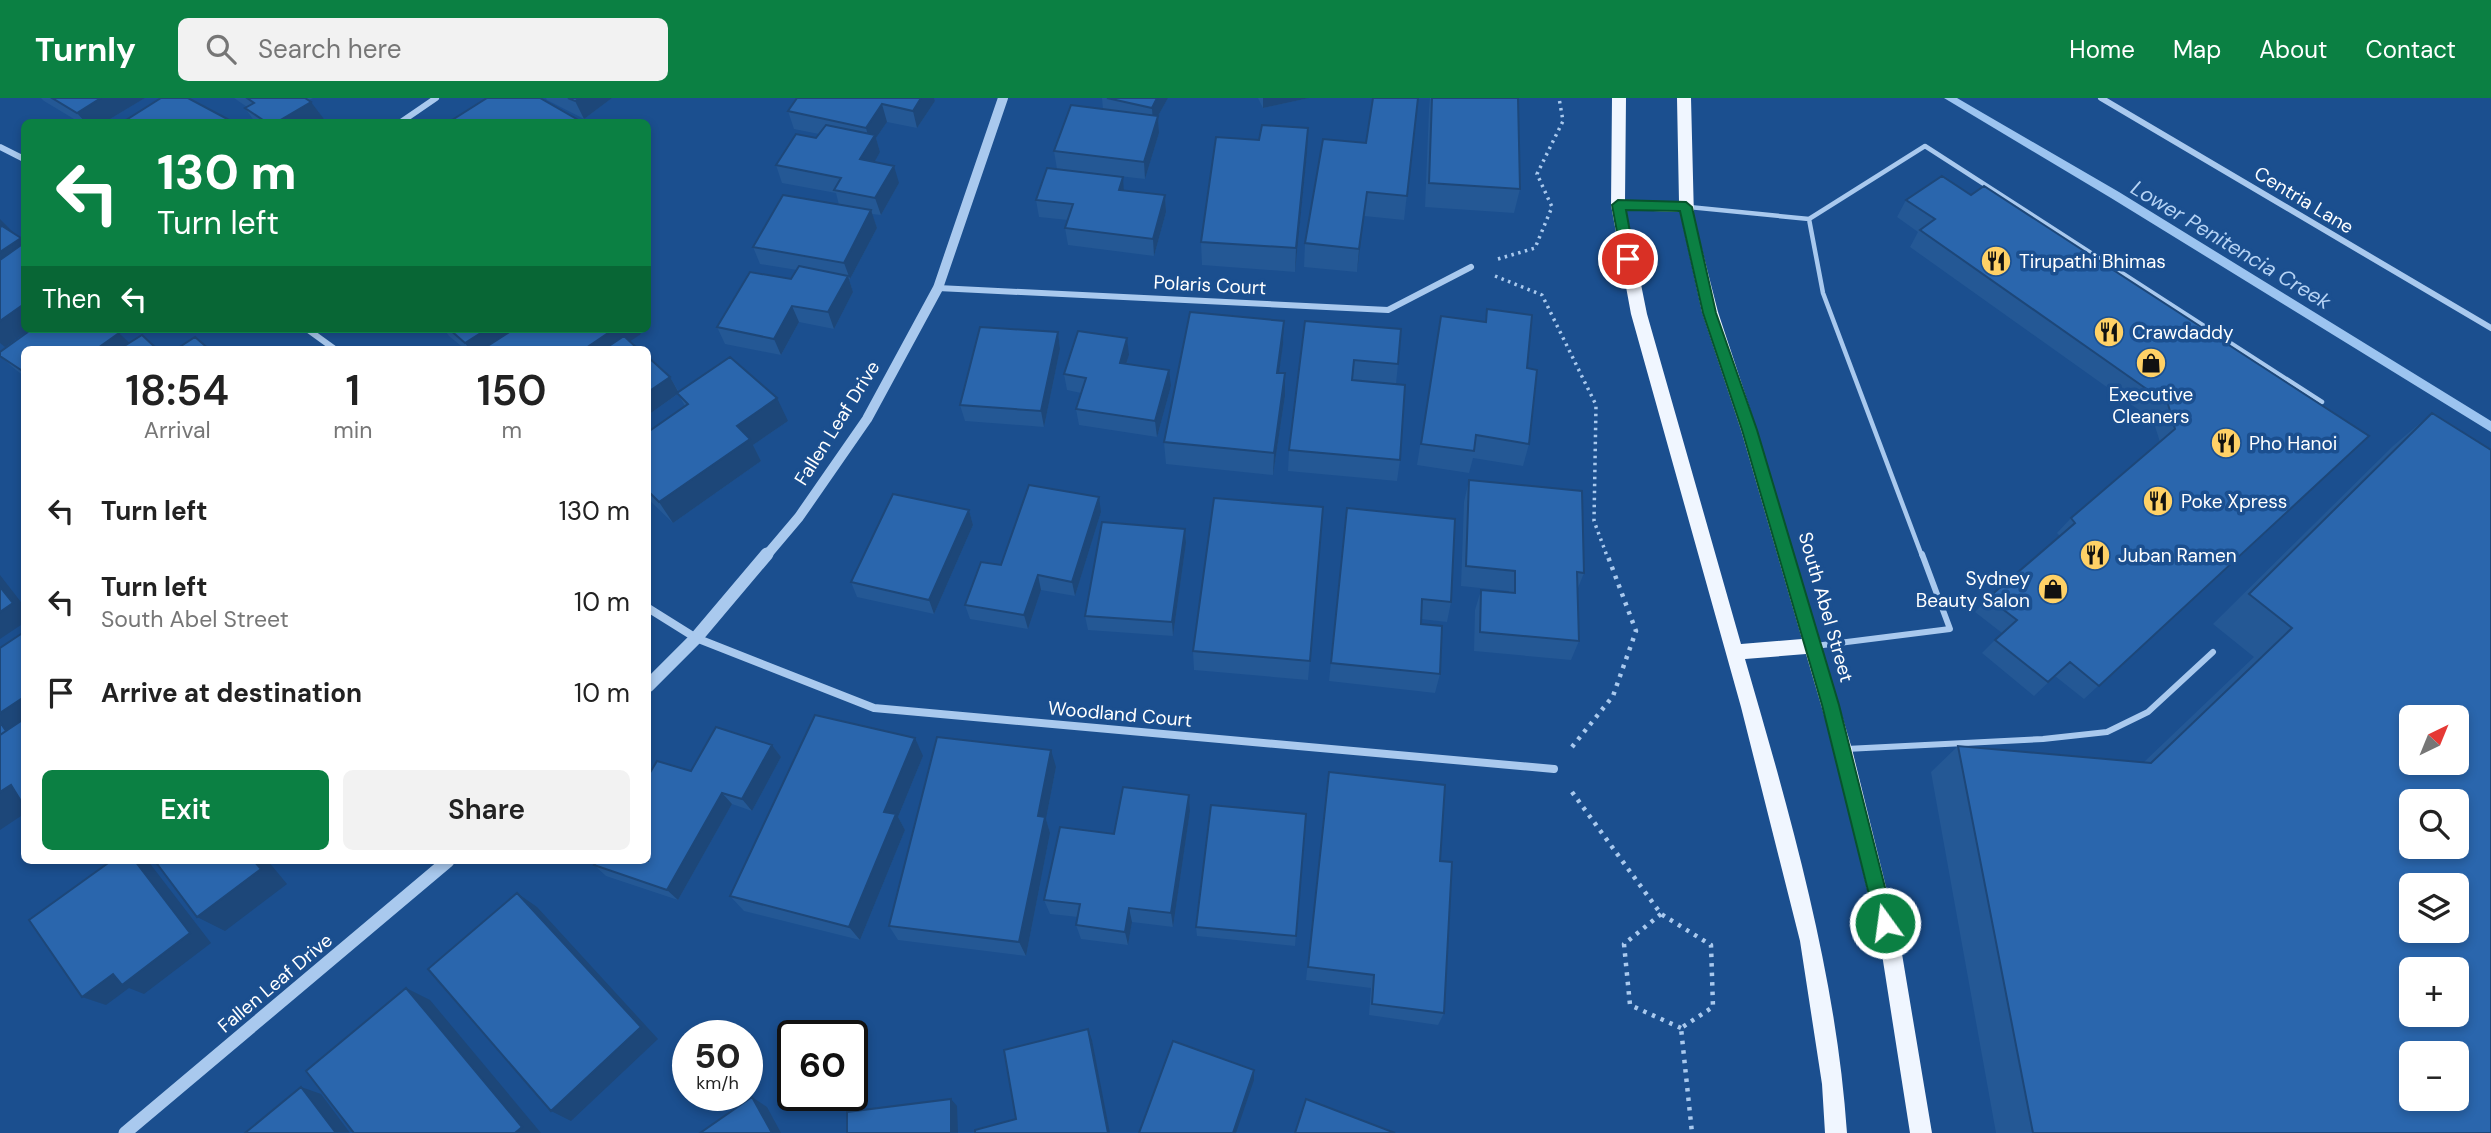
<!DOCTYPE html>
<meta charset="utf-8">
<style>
body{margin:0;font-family:"DM Sans",sans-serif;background:#f2f2f2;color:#222;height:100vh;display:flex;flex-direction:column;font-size:26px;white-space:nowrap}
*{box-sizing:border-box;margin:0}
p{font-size:23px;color:#767676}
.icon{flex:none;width:38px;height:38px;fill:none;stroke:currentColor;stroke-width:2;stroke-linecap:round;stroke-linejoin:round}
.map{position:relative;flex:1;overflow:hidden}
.drawer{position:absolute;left:21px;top:248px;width:630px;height:518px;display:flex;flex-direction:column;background:#fff;border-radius:10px;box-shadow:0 4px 10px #0003}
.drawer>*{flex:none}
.hud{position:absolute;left:21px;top:21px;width:630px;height:214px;border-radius:10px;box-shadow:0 4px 10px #0003;background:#0b8043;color:#fff;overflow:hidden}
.needle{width:46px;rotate:43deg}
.tools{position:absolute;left:2399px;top:607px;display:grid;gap:14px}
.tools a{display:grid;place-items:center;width:70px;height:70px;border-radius:10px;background:#fff;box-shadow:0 4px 10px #0003;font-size:35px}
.speed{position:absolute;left:672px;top:922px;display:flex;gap:14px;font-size:35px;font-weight:700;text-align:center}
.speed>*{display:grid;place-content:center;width:91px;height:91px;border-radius:50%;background:#fff;box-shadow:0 4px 10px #0003;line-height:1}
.speed small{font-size:18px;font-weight:400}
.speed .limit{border:4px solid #111;border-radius:10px;background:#fff;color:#111}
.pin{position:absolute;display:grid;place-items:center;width:60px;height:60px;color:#fff;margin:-30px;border:4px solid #fff;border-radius:50%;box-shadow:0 2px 7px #0007}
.me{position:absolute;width:77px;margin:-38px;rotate:346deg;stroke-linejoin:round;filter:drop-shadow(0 0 5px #0008)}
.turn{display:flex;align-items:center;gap:24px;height:147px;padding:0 21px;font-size:32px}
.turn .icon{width:91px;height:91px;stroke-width:2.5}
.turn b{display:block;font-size:49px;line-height:60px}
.then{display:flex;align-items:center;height:66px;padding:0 21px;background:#0003;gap:14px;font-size:26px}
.eta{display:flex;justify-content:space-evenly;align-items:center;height:119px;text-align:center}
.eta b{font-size:42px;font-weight:600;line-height:49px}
.action{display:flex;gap:14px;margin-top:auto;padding:14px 21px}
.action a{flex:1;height:80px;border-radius:10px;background:#0b8043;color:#fff;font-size:28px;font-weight:600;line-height:80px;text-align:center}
.action a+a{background:#f2f2f2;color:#222}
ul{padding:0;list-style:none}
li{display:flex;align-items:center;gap:21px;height:91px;padding:0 21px}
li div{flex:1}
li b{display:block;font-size:26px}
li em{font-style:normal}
header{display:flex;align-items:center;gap:42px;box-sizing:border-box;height:98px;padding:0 35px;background:#0b8043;color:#fff}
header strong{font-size:33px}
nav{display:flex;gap:38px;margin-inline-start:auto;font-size:24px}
.search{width:490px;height:63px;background:#f2f2f2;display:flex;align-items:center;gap:18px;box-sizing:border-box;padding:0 24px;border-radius:10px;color:#767676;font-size:26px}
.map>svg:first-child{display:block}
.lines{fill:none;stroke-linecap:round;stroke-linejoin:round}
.stream{fill:#9cc4f0;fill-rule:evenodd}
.path-far1{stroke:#a9c9ee;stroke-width:3.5;stroke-dasharray:2.5 4.5;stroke-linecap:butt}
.path{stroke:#a9c9ee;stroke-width:4.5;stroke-dasharray:3.5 6;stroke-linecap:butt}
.service-far1{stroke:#a9c9ee;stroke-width:4.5}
.service{stroke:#a9c9ee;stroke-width:6}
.minor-far1{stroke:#a9c9ee;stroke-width:6}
.minor{stroke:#a9c9ee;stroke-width:8}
.tertiary-far1{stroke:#a9c9ee;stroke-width:10}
.tertiary{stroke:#a9c9ee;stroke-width:13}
.primary{fill:#f0f6ff;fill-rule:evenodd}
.wall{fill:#245895}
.shaded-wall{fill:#1d4779}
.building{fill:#2a66ad;stroke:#1d4779;stroke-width:2;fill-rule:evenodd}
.route{fill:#0b8043;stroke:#07532c;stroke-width:2}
.labels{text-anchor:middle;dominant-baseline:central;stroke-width:7;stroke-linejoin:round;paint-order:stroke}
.street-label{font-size:19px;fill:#fff;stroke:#1b4f8f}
.poi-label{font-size:19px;fill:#fff;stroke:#1b4f8f;text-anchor:start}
.water-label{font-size:21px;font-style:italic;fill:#b5d3f5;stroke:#1b4f8f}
</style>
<header>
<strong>Turnly</strong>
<div class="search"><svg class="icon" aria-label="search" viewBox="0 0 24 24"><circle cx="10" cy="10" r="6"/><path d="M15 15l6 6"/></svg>Search here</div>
<nav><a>Home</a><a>Map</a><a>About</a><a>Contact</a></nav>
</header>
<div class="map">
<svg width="2491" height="1035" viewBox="0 0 2491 1035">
<rect width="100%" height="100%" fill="#1b4f8f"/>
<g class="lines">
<!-- stream -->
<path class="stream" d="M1944,0H1957L2119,94L2491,323V334L2111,100Z"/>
<!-- path-far1 -->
<path class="path-far1" d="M1498,161L1535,150L1552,109L1537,76L1563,23L1559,0
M1495,178L1542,197L1596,307L1594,423L1607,458"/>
<!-- path -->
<path class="path" d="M1572,649L1613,598L1636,533L1607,456
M1572,694L1661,816L1711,847L1713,909L1681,930L1692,1035
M1661,816L1624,846L1630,907L1681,930"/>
<!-- service-far1 -->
<path class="service-far1" d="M1689,109L1809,121L1925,48L2322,304
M1809,121L1823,195L1922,458"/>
<!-- service -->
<path class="service" d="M1815,548L1950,531L1922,456
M1846,651L2043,641L2107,634L2148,614L2213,554"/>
<!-- minor-far1 -->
<path class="minor-far1" d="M2101,0L2491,230
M401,24L436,0
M0,49L24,61
M938,190L1388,212L1471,169
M307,231L336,252"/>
<!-- minor -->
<path class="minor" d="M648,510L696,540L874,610L1554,671"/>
<!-- tertiary-far1 -->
<path class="tertiary-far1" d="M766,458L799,419L867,321L938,190L1003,0"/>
<!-- tertiary -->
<path class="tertiary" d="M648,588L696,540L767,456
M125,1035L448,763"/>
<!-- primary -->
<path class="primary" d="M1612,0H1626L1625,102L1679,104L1677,0H1691L1694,120L1718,214L1757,332L1852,651L1901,850L1932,1035H1910L1881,850L1834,651L1806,556L1745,561C1790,716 1836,874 1847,1035H1825L1822,986L1800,843L1741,609L1631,216L1611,107ZM1626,112L1680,114L1702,214L1741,332L1802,541L1741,546L1647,216Z"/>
</g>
<!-- wall -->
<path class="wall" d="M41,0H145L105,24H79L44,3Z
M234,0H313L309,2L324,21L319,24H255L245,10L247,9Z
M546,0H612L584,21L547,2Z
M797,0H934L935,3L917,30L887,24L876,40L880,54L874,64L899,85L881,117L872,116L877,130L850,181H849L853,194L834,231L799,224L781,257L725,246L717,229L791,181L797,172L760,166L753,149L839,107L836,95L782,85L776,67L816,40L819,36L794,31L788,13Z
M1102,0H1168L1158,18L1159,35L1145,81L1057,71L1054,53L1103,11Z
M1258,0H1309L1263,10Z
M1418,0L1404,122L1364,118L1357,174L1304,169L1305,145L1366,45Z
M1430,0H1518L1520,91L1514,115L1425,109L1429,11Z
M1307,55L1295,174L1202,167L1201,144Z
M1124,92L1165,97L1166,114L1154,158L1068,147L1065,130L1068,122L1039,119L1036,102Z
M1971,97L2369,338L2084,601L2055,578L2034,598L1982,555L2002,535L1975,514L1988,500L2060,438L2057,435L2071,420L2160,344L2153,322L1910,149L1918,134L1897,119L1906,102Z
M1487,211L1527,270L1529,346L1523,368L1473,360L1469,375L1417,367L1441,218L1485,224Z
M1284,223L1283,247L1279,275L1285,298L1273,377L1166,366L1164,344Z
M1305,223L1398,266L1396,286L1400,362L1397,383L1288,373L1289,352Z
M32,231H112L119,235L129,245L142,237L158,252H24V278L16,272L0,258V254Z
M444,231H639L641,236L629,243L640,252H466L449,238Z
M1058,234L1060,251L1044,329L965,323L960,307Z
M1129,257L1126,266L1171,288L1157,339L1079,327L1076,311L1081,295L1067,292L1064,276Z
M648,259L670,279L679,294L788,323L753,347L761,363L673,425L648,401V334L685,308L678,296L648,317Z
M2432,315L2491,1035H1996L1931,674L1958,648L2144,664L2254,559L2213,526L2393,348Z
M1469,382L1584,475L1578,490L1579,543L1571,562L1474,553L1475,512L1481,492L1509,495V493L1461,488L1464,404Z
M1323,409L1308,582L1194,572L1193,553Z
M1347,410L1451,504L1447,524L1421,521V526L1440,576L1435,595L1329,583Z
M969,412L973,427L934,516L857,499L851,484Z
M1101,414L1075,498L1041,492L1028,531L970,521L965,507L1001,467Z
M1185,431L1186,445L1173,538L1088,532L1085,518Z
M772,647L781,659L752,713L732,706L678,802L606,778L594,767L691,673Z
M923,658L898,719L905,732L860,842L744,813L730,798Z
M1056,669L1046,721L1050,735L1026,858L898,842L889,828Z
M1329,674L1440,763L1444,915L1438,927L1369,917L1371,890L1306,882Z
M1189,697L1190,713L1173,829L1132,824L1128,847L1081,841L1076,827L1078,819L1050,816L1044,802L1114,736Z
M1306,716L1295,848L1197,838L1196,829Z"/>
<!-- shaded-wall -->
<path class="shaded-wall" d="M101,0H145L105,24H85L77,15Z
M580,0H612L584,21L575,3Z
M921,0H934L935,3L917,30L913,13Z
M1157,0H1168L1158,18L1159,35L1145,81L1144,64L1153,27L1152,10Z
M1263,0H1309L1263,10Z
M311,4L324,21L319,24H277Z
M882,6L887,24L876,40L880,54L866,79L860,61L870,45L866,30Z
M1308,30L1307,55L1295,174L1296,150Z
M894,68L899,85L881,117L875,100Z
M1123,79L1124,96L1119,92Z
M1367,94L1357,174L1359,151Z
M1165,97L1166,114L1154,158L1153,141Z
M871,112L877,130L850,181L844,165Z
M0,121L15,136L0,146Z
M21,140L24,143V167L0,183V154Z
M848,178L853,194L834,231L828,214Z
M24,206V231H30L5,249L0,245V223Z
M792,208L799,224L781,257L774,241Z
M1284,223L1283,247L1276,297L1277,275Z
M487,231H524L484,252H470L465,245Z
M614,231H639L641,236L617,252H583Z
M1058,234L1060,251L1044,329L1041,313Z
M119,235L136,251L95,252Z
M1127,240L1129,257L1121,281L1120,265Z
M1169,272L1171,288L1157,339L1155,323Z
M1285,275V298L1273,377L1274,355Z
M670,279L679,295L648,317V294Z
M777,300L788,323L753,347L761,363L673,425L659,404L737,328Z
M1099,399L1101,414L1075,498L1072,484Z
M969,412L973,427L934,516L929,502Z
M1185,431L1186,445L1173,538L1172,524Z
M0,477L24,508V525L0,541Z
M1038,477L1041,492L1028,531L1024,517Z
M24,599V627L0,664V615Z
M915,640L923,658L898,719L905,732L860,842L849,829L884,714Z
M772,647L781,659L752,713L742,701Z
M1051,652L1056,669L1046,721L1050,735L1026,858L1019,844L1038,718Z
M11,687L24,694V716L0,732V694Z
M722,695L732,706L678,802L667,792Z
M1189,697L1190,713L1173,829L1171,815Z
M135,763H148L211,845L144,896L129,890L106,907L82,899Z
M254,763H268L287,786L225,833L197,819Z
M517,795L537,809L658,941L571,1023L551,1013Z
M1129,810L1132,824L1128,847L1125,834Z
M406,890L430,902L541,1035H515Z
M1088,931L1092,942L1110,1035H1108Z
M1254,972V982L1236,1035H1233Z
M301,989L321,996L350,1035H336Z
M752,999L767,1009L781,1035H772Z
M951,1001L957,1008L958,1035H951Z"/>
<!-- building -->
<path class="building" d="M52,0H101L77,15Z
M161,0H188L233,24H123Z
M247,0H305L311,4L277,24H266L245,10L254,5Z
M487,0H540L580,23L578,24H449Z
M568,0H580L575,3Z
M797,0H921L913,13L882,6L866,30L788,13Z
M1107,0H1157L1152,10Z
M1373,0H1418L1407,98L1367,94L1359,151L1305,145L1323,41L1366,45Z
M1432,0H1518L1520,91L1429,85Z
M1071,7L1158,18L1144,64L1054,53Z
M826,27L875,37L860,61L894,68L875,100L834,92L841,80L776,67L796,36L816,40Z
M1262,27L1308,30L1296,150L1201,144L1216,39L1259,42Z
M1047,70L1123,79L1119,92L1165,97L1153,141L1065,130L1073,106L1036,102Z
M1942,78L1971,97L1984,88L2369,338L2099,588L2070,564L2048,584L1995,542L2017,522L1988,500L2075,425L2071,420L2175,331L2168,306L1920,132L1935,121L1906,102Z
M783,97L871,112L844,165L753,149Z
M2,128L21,140L0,154V129Z
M24,145V206L0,223V162Z
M799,168L848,178L828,214L792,208L774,241L717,229L750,174L791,181Z
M1487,211L1532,217L1527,270L1537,272L1529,346L1476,337L1474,353L1421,346L1441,218L1486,224Z
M1190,214L1284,223L1277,275H1285L1274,355L1164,344Z
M1305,223L1401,231L1398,266L1354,262L1352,282L1405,287L1400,362L1289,352Z
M980,229L1058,234L1041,313L960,307Z
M32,231H112L119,235L95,252H24V274L0,258V254Z
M449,231H487L465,245Z
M514,231H614L583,252H485L483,251Z
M1078,233L1127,240L1120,265L1169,272L1155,323L1076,311L1086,280L1064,276Z
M142,237L158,252H118Z
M624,238L639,252H603Z
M195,239L210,252H175Z
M648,259L670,279L648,294Z
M730,259L777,300L737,328L750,341L659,404L648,393V334L688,306L677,295Z
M2432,315L2491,352V1035H2033L1958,648L2151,665L2292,530L2249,496ZM2412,620H2457V665H2412ZM2412,704H2457V749H2412ZM2412,788H2457V833H2412ZM2412,872H2457V917H2412ZM2412,956H2457V1001H2412Z
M1469,382L1582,393L1584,475L1577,474L1579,543L1480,534L1481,492L1515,495V473L1466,468Z
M1029,387L1099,399L1072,484L1038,477L1024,517L965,507L981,464L1001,467Z
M893,396L969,412L929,502L851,484Z
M1214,400L1323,409L1310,563L1193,553Z
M1347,410L1455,421L1451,504L1422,501L1421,526L1442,528L1440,576L1331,565Z
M1102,424L1185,431L1172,524L1085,518Z
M0,489L13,505L0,514Z
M24,534V599L0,615V550Z
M815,617L915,640L884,714L896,716L849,829L730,798Z
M24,621V708L11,687L0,694V637Z
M0,624L6,633L0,637Z
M716,629L772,647L742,701L722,695L667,792L594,767L597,763H648V678L657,663L691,673Z
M937,639L1051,652L1038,718L1045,719L1019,844L889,828Z
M1329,674L1445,687L1440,763L1452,764L1444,915L1372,906L1374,877L1308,869Z
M1123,689L1189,697L1171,815L1129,810L1125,834L1076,827L1080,806L1044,802L1060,729L1114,736Z
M1211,707L1306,716L1296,838L1196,829Z
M111,763H135L190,835L122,887L113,876L82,899L29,822Z
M155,763H254L261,771L197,819Z
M517,795L641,929L551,1013L428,871Z
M406,890L522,1029L515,1035H354L306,973Z
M1088,931L1108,1035H975V1032L1016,1021L1004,952Z
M1173,943L1254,972L1233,1035H1139Z
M301,989L336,1035H245Z
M752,999L772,1035H700Z
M951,1001V1035H847V1014Z
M1306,1001L1395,1035H1295Z"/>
<!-- route -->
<path class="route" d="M1618,102L1686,104L1692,109L1716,215L1757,332L1839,607L1894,825L1892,832L1885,834L1879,832L1876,825L1822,607L1742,332L1703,215L1680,113L1626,112L1635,161L1628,166L1622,161L1612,107Z"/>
<!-- icons -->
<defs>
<g id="restaurant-disc" transform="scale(1.575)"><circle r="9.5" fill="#ffd166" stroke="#1b4f8f"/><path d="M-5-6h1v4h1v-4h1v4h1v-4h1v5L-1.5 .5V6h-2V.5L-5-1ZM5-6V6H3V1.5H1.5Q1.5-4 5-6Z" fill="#111"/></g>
<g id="shop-disc" transform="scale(1.575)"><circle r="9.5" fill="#ffd166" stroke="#1b4f8f"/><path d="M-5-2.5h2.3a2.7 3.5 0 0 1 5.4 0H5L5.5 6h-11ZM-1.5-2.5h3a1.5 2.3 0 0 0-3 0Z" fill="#111"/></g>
</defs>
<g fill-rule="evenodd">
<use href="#restaurant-disc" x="1996" y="163"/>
<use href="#restaurant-disc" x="2109" y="234"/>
<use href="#shop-disc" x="2151" y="265"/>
<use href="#restaurant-disc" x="2226" y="345"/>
<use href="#restaurant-disc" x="2158" y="403"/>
<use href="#restaurant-disc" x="2095" y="457"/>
<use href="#shop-disc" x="2053" y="491"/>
</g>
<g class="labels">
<!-- street labels -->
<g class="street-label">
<text transform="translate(2304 102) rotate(31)">Centria Lane</text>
<text transform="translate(1210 187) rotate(3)">Polaris Court</text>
<text transform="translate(837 325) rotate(-58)">Fallen Leaf Drive</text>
<text transform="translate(1826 509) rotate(74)">South Abel Street</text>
<text transform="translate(1120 616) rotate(5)">Woodland Court</text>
<text transform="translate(275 885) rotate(-40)">Fallen Leaf Drive</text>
</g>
<!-- poi labels -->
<g class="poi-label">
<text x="2019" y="163">Tirupathi Bhimas</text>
<text x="2132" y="234">Crawdaddy</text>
<text x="2151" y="296" text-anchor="middle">Executive<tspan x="2151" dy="22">Cleaners</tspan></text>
<text x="2249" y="345">Pho Hanoi</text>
<text x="2181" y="403">Poke Xpress</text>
<text x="2118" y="457">Juban Ramen</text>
<text x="2030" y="480" text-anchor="end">Sydney<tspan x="2030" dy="22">Beauty Salon</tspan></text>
</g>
<!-- water labels -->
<g class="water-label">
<text transform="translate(2231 147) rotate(31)">Lower Penitencia Creek</text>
</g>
</g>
</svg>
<div class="tools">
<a><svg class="needle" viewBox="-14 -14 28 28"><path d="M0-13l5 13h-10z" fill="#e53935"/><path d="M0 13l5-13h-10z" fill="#767676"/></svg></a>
<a><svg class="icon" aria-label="search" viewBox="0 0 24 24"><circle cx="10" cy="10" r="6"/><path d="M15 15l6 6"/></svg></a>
<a><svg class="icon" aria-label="layers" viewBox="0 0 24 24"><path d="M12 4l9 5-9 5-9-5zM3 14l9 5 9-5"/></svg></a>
<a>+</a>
<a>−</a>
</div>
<div class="speed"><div>50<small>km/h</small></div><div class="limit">60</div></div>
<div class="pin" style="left:1628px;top:161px;background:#d93025"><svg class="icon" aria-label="arrive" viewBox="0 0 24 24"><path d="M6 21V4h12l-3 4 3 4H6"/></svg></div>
<svg class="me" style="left:1885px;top:825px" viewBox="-20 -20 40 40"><circle r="17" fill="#0b8043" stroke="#fff" stroke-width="3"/><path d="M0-11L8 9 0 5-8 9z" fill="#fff"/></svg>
<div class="hud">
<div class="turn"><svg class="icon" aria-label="left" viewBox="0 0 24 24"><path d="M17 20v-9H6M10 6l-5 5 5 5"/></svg><div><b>130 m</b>Turn left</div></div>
<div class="then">Then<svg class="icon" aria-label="left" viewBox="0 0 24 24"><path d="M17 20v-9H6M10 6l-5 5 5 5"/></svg></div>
</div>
<section class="drawer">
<div class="eta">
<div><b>18:54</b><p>Arrival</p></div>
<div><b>1</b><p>min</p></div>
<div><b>150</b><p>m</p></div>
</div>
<ul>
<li><svg class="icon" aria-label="left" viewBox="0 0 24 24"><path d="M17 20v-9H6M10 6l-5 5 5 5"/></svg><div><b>Turn left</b></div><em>130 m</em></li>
<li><svg class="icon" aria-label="left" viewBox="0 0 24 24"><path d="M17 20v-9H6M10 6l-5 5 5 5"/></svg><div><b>Turn left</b><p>South Abel Street</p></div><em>10 m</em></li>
<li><svg class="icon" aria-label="arrive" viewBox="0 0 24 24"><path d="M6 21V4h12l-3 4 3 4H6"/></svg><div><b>Arrive at destination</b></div><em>10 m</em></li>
</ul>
<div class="action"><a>Exit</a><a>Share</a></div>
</section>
</div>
